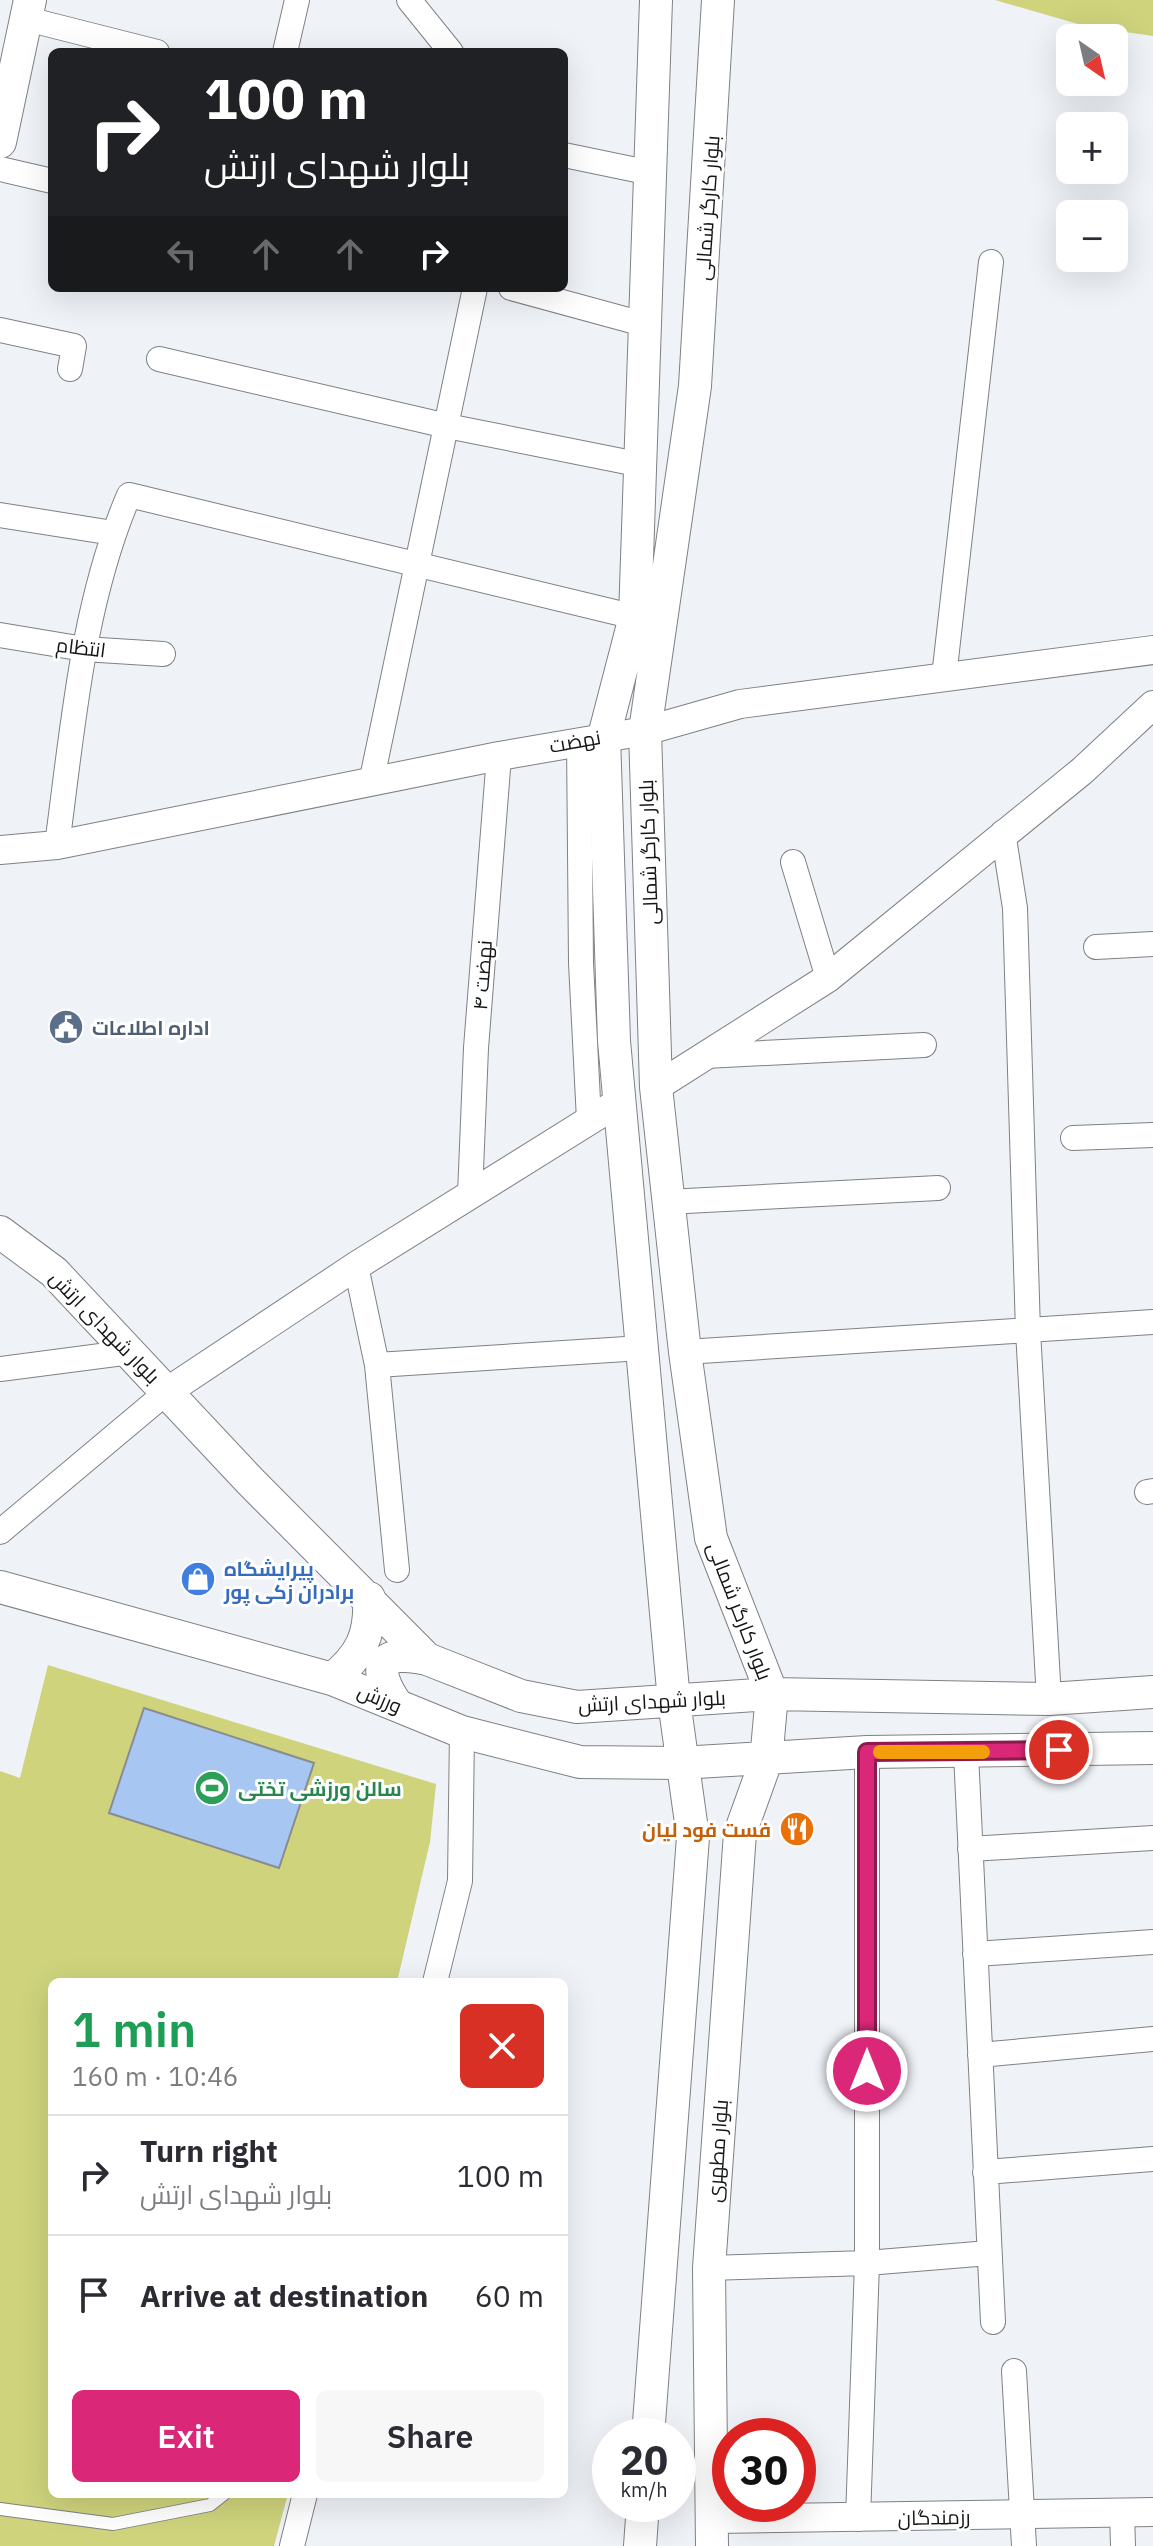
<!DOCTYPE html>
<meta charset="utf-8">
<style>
body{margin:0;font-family:"IBM Plex Sans",Cairo,sans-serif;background:#f7f7f7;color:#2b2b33;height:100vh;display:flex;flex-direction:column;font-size:30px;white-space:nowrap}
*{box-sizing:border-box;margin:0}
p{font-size:26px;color:#7c7c81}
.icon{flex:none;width:44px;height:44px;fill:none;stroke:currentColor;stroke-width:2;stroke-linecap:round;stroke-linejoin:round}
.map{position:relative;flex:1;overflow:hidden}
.side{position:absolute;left:48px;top:1978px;width:520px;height:520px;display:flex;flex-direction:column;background:#fff;border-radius:12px;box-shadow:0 8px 32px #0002}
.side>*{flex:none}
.guide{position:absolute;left:48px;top:48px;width:520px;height:244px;border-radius:12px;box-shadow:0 8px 32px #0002;background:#202124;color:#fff;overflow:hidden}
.needle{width:52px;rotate:146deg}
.tools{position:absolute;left:1056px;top:24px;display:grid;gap:16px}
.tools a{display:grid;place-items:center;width:72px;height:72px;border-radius:12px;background:#fff;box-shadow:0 8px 32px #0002;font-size:40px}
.speed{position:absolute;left:592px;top:2418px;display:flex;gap:16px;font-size:40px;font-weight:700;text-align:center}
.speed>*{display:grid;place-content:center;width:104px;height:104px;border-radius:50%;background:#fff;box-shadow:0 8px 32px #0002;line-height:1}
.speed small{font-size:20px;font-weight:400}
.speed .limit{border:12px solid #d22;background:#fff;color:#111}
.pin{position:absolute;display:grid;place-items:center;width:68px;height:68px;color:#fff;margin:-34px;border:4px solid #fff;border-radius:50%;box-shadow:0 2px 8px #0007}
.me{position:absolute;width:88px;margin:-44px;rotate:0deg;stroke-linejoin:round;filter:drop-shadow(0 0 6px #0008)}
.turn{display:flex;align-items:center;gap:28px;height:168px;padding:0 24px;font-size:36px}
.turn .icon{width:104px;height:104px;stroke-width:2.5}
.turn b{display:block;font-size:56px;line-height:68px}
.lanes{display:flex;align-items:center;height:76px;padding:0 24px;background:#0003;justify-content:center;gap:40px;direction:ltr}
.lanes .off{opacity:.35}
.round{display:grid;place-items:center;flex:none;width:84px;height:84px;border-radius:12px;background:#f7f7f7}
.summary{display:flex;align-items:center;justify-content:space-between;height:136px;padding:0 24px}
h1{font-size:48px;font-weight:600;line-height:60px;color:#1e9e55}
.action{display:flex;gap:16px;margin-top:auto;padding:16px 24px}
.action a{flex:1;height:92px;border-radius:12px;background:#db2777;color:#fff;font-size:32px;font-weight:600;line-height:92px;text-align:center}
.action a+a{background:#f7f7f7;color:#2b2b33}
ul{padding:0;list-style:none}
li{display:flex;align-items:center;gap:24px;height:120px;padding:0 24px;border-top:2px solid #e1e1e2}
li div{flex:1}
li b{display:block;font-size:30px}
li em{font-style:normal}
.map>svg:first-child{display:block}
.green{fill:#ced37c}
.building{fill:#a7c6f1;stroke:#898c90;stroke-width:2}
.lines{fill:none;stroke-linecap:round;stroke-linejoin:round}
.service-casing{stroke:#7e8185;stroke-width:14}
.minor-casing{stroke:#7e8185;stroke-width:26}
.tertiary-casing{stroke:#7e8185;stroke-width:30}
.secondary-casing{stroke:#7e8185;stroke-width:34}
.service{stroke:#fff;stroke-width:12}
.minor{stroke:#fff;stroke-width:24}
.tertiary{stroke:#fff;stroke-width:28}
.secondary{stroke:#fff;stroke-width:32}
.route-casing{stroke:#8e194d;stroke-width:20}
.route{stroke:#db2777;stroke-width:14}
.slow{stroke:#f59e0b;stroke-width:14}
.labels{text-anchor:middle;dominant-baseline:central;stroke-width:6;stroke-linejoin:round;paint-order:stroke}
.street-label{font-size:20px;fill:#141516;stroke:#fff}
.service-label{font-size:20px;font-weight:bold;fill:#4e5e75;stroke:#fff;text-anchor:start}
.shop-label{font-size:20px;font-weight:bold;fill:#366cbe;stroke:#fff;text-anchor:start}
.leisure-label{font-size:20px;font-weight:bold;fill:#27864d;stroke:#fff;text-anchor:start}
.food-label{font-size:20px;font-weight:bold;fill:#c56008;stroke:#fff;text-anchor:end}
</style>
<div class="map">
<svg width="1153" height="2546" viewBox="0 0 1153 2546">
<rect width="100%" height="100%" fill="#eff2f7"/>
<!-- green -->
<path class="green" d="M995,0H1153V36L1085,26Z
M48,1665L436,1784L430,1842L397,1982H52V2494H288L274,2546H0V1771L20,1778Z"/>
<!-- building -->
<path class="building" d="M144,1708L314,1763L279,1868L109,1813Z"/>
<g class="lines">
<!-- service casing -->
<g class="service-casing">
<path id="service" d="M0,2509L113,2524L210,2505L224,2494"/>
</g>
<!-- minor casing -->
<g class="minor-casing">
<path id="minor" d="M409,0L451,52
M23,18L157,52
M285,52L297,0
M564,155L651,173
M0,169L52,181
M511,288L643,324
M0,330L74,346L70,369
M159,359L447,426L642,465
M0,515L113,533
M0,635L84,649L163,654
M944,677L991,262
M579,741L581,963L589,1120
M371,783L475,288
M1003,832L1015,908L1028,1331L1049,1699
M57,845C73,727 82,605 129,495L635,617
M793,862L828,978
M1096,947L1153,944
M705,1056L924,1045
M1073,1138L1153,1135
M470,1195L476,1048L499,756
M667,1202L938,1188
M356,1266L377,1365L397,1570
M685,1352L1153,1322
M377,1365L642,1348
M0,1369L131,1352
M1147,1492L1153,1491
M0,1532L168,1391
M966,1753L993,2322
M970,1849L1153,1838
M975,1954L1153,1942
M435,1982L460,1881L462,1732
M980,2055L1153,2039
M985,2172L1153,2159
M709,2268L867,2263L989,2253
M1014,2371L1024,2546
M1122,2512L1123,2546
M858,2519L867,2263V1752
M292,2546L305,2494"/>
</g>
<!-- tertiary casing -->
<g class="tertiary-casing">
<path id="tertiary" d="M0,850L57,845L499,756L645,731L740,704L1153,650
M656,1087L828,978L1082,771L1153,705
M168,1391L356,1266L619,1102
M714,2519L1153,2512"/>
</g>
<!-- secondary casing -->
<g class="secondary-casing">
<path id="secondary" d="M0,142L30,0
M0,1232L54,1272L250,1481L427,1659L521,1696L577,1707L772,1694L1049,1699L1153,1692
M0,1587L332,1679L462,1732L580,1762L680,1763L867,1752L1153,1748
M332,1679C361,1656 371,1635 369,1598
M397,1705C370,1667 380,1648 427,1659
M648,2436L693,1837L674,1701L614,1041L604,736L635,617L656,0
M640,2546L643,2504
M712,2546L709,2268L740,1833L766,1761L772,1694L711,1538L685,1352L656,1087L645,731L695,386L718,0"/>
</g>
<!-- service -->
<use href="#service" class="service"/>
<!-- minor -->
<use href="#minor" class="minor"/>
<!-- tertiary -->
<use href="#tertiary" class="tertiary"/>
<!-- secondary -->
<use href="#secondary" class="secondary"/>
</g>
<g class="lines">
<!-- route casing -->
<g class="route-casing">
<path id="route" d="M867,2071V1752L1059,1750"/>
</g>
<!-- route -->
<use href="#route" class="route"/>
<!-- slow -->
<path class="slow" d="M880,1752H983"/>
</g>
<!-- icons -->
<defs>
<g id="civic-disc" transform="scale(1.8)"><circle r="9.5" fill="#5c6f8a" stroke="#fff"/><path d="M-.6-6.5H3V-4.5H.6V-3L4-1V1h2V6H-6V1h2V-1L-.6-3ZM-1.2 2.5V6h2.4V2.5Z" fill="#fff"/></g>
<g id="shop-disc" transform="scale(1.8)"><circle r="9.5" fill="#3f7fe0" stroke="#fff"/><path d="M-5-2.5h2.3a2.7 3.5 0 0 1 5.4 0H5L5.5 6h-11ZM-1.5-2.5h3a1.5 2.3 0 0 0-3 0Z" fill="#fff"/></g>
<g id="stadium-disc" transform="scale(1.8)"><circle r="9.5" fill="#2e9e5b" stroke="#fff"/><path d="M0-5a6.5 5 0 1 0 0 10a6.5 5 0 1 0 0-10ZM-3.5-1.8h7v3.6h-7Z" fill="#fff"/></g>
<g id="restaurant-disc" transform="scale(1.8)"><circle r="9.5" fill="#e8710a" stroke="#fff"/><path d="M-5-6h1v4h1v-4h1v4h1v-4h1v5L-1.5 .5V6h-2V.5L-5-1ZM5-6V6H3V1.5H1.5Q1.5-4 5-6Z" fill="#fff"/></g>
</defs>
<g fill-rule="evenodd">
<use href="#civic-disc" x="66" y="1027"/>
<use href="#shop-disc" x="198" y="1579"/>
<use href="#stadium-disc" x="212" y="1788"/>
<use href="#restaurant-disc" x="797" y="1829"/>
</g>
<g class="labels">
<!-- street labels -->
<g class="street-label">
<text transform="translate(707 208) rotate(-86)">بلوار کارگر شمالی</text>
<text transform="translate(81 647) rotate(7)">انتظام</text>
<text transform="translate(575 741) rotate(-10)">نهضت</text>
<text transform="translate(648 852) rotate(-92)">بلوار کارگر شمالی</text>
<text transform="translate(482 975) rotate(-86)">نهضت ۴</text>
<text transform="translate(105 1327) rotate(46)">بلوار شهدای ارتش</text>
<text transform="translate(740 1611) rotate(69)">بلوار کارگر شمالی</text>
<text transform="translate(380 1698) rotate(23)">ورزش</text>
<text transform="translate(652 1701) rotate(-3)">بلوار شهدای ارتش</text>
<text transform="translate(717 2151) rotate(-86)">بلوار مطهری</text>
<text transform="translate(934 2517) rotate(-1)">رزمندگان</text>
</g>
<!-- service labels -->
<g class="service-label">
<text x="92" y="1027">اداره اطلاعات</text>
</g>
<!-- shop labels -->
<g class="shop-label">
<text x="224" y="1568">پیرایشگاه<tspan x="224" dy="23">برادران زکی پور</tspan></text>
</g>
<!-- leisure labels -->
<g class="leisure-label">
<text x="238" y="1788">سالن ورزشی تختی</text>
</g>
<!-- food labels -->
<g class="food-label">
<text x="771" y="1829">فست فود لیان</text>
</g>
</g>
</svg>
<div class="tools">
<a><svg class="needle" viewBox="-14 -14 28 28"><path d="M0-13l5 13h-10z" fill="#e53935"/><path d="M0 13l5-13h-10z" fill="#7c7c81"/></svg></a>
<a>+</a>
<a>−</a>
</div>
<div class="speed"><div>20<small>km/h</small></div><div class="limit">30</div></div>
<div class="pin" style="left:1059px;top:1750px;background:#d93025"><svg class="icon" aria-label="arrive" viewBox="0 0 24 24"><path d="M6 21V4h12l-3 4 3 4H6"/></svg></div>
<svg class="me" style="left:867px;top:2071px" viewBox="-20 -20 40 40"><circle r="17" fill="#db2777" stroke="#fff" stroke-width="3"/><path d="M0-11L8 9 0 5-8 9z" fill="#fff"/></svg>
<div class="guide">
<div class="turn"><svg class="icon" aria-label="right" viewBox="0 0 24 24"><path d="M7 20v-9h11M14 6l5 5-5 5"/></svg><div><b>100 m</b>بلوار شهدای ارتش</div></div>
<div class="lanes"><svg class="icon off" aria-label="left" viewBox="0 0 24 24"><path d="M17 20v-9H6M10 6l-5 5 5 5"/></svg><svg class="icon off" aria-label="ahead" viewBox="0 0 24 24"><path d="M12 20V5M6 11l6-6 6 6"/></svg><svg class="icon off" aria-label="ahead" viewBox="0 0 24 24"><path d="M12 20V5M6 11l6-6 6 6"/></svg><svg class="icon" aria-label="right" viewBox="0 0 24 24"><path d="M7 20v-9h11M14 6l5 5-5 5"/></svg></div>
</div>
<section class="side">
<div class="summary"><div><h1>1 min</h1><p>160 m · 10:46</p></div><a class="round" style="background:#d93025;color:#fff"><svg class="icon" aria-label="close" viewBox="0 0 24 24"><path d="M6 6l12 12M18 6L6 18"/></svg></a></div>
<ul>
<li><svg class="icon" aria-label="right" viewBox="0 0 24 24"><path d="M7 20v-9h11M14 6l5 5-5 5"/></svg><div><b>Turn right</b><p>بلوار شهدای ارتش</p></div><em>100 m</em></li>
<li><svg class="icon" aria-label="arrive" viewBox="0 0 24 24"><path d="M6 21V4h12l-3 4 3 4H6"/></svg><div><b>Arrive at destination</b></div><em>60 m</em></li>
</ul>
<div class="action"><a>Exit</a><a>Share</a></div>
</section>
</div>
